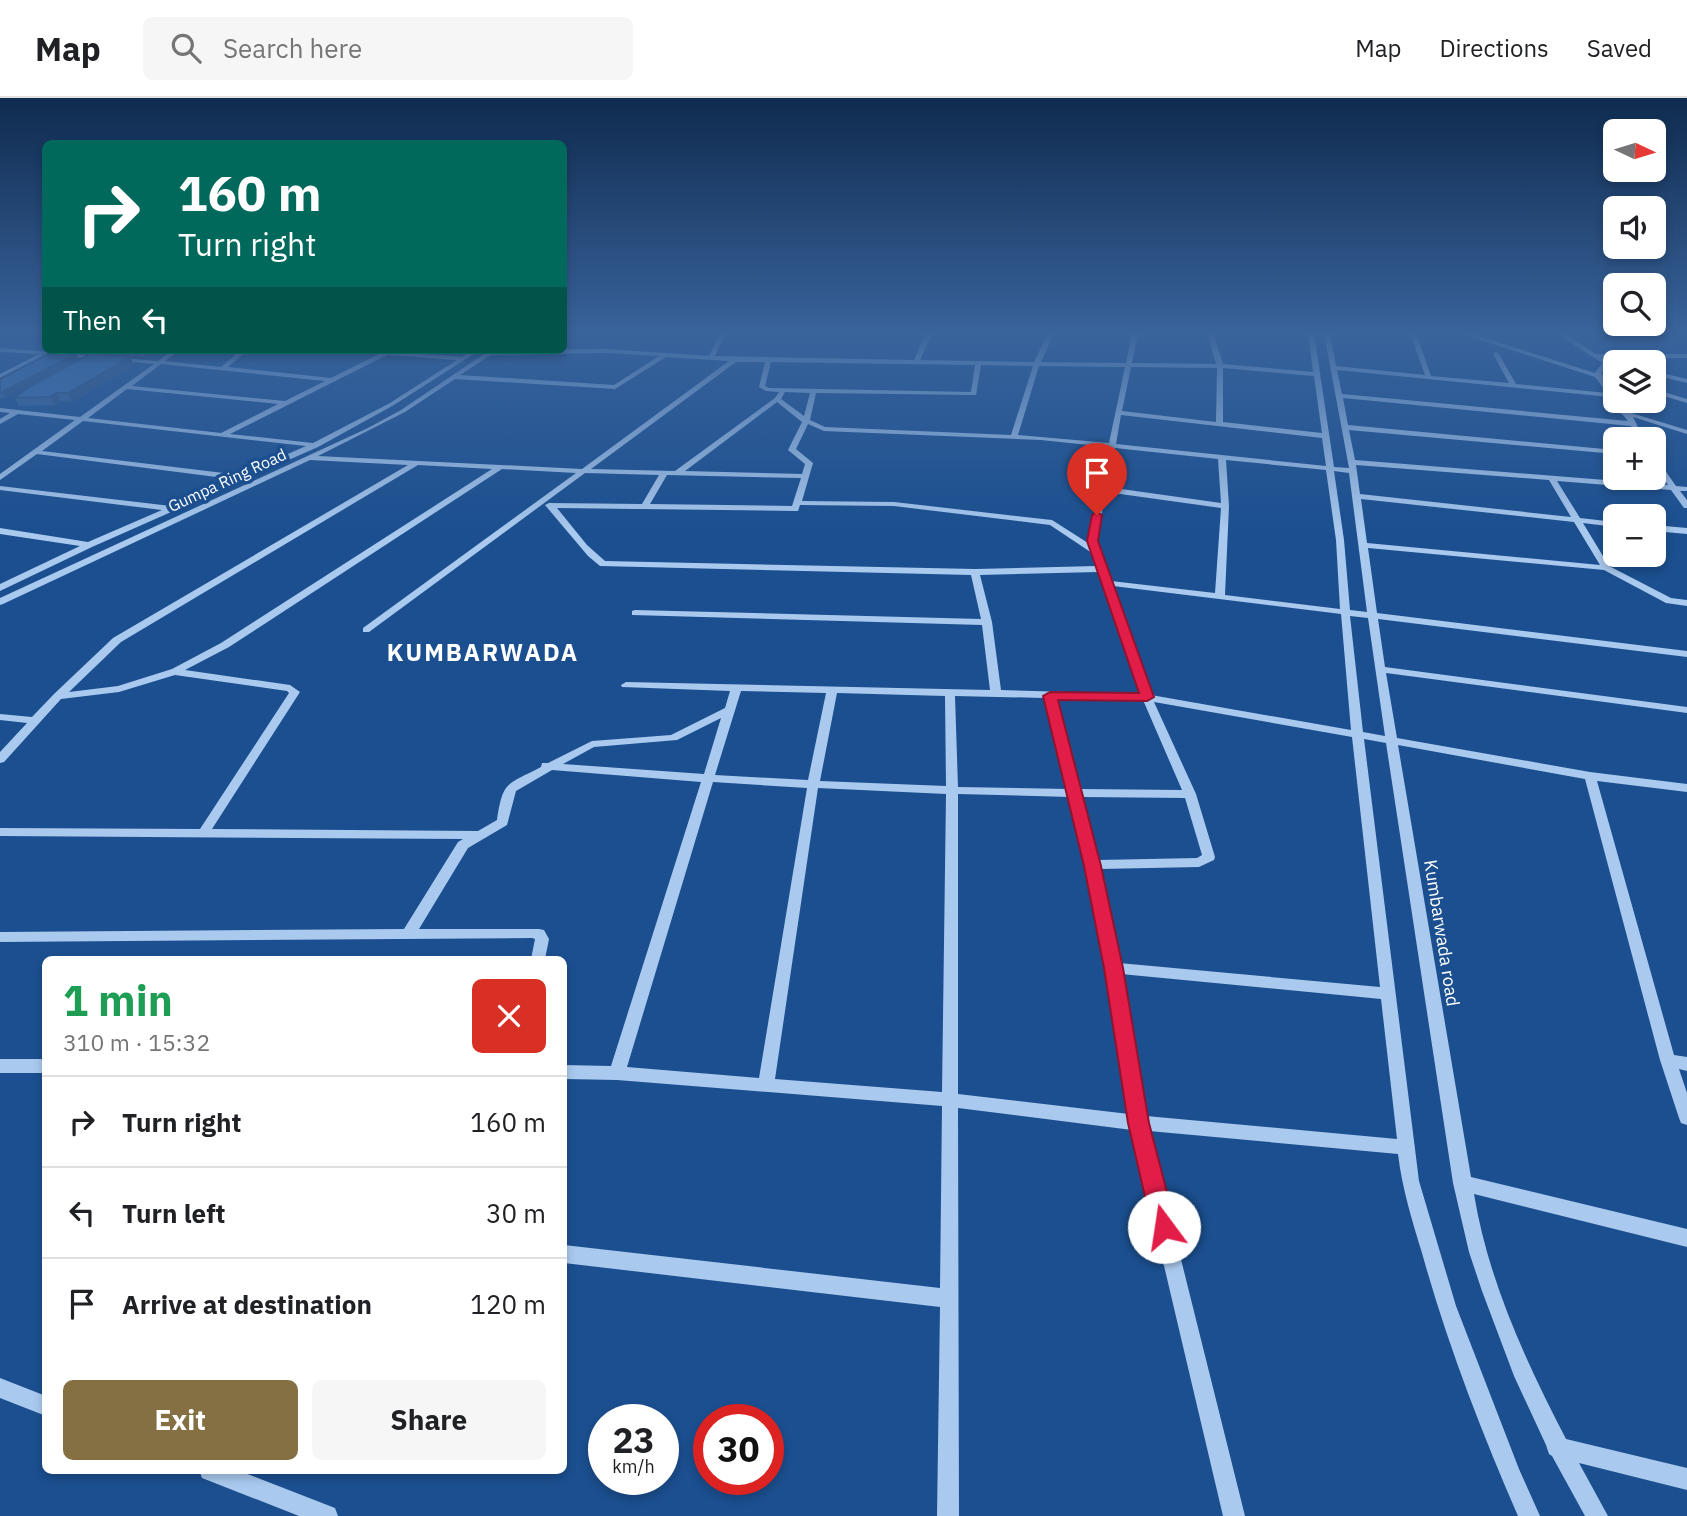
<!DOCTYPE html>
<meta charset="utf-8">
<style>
body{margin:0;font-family:"IBM Plex Sans",sans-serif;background:#f6f6f6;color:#202124;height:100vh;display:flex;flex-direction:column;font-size:26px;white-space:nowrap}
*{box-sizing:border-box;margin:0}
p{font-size:23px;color:#757577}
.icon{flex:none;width:38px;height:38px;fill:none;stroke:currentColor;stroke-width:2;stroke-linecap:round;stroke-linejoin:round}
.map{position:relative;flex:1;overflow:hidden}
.sheet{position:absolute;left:42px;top:858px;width:525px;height:518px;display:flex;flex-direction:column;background:#fff;border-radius:10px;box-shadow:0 4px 10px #0003}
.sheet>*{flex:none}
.banner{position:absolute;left:42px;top:42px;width:525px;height:214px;border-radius:10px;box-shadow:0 4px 10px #0003;background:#00695c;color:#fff;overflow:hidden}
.needle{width:46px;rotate:94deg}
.controls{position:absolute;left:1603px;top:21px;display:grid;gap:14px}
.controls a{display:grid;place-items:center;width:63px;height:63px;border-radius:10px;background:#fff;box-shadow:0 4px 10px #0003;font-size:35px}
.speed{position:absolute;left:588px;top:1306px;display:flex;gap:14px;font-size:35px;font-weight:700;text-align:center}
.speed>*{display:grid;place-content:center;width:91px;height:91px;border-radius:50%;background:#fff;box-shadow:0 4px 10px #0003;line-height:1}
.speed small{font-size:18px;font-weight:400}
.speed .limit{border:10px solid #d22;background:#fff;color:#111}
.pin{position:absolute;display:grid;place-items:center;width:60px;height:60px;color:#fff;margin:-72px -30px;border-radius:50% 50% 50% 0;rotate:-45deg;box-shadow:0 0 7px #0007}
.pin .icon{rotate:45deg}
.me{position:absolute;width:77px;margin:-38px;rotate:346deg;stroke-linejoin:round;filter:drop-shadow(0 0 5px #0008)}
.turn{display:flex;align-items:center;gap:24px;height:147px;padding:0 21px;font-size:32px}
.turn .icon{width:91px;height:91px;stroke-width:2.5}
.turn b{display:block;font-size:49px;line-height:60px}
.then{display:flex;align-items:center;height:66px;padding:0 21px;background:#0003;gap:14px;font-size:26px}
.round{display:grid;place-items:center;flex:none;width:74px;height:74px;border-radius:10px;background:#f6f6f6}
.head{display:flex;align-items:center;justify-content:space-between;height:119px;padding:0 21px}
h1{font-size:42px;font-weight:700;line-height:52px;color:#1e9e55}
.button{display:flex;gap:14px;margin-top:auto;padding:14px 21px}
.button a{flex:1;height:80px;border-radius:10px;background:#847042;color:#fff;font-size:28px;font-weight:700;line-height:80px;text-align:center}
.button a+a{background:#f6f6f6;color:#202124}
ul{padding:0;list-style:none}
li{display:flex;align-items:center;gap:21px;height:91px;padding:0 21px;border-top:2px solid #e0e0e0}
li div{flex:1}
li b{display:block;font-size:26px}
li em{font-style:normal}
header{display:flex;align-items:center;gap:42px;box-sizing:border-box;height:98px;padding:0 35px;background:#fff;border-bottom:2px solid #e0e0e0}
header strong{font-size:33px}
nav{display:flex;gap:38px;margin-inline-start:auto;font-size:24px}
.search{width:490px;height:63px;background:#f6f6f6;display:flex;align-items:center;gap:18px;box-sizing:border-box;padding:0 24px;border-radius:10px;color:#757577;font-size:26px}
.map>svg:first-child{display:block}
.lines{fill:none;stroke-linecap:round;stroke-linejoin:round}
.minor{fill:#a9c9ee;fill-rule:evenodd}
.wall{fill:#3a679d}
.shaded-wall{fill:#305480}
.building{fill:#4478b7;stroke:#305480;stroke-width:2}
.route{fill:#e11d48;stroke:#92132f;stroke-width:2}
.labels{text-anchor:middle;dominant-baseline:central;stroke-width:7;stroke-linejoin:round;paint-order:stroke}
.far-street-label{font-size:16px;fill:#fff;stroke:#1b4f8f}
.street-label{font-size:18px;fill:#fff;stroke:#1b4f8f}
.district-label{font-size:24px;font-weight:bold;letter-spacing:2px;fill:#fff;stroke:#1b4f8f}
</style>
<header>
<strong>Map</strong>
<div class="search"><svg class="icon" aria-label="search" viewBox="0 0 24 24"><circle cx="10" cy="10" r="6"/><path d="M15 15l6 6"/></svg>Search here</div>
<nav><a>Map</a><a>Directions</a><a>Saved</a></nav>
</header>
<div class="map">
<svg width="1687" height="1418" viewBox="0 0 1687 1418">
<rect width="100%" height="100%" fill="#1b4f8f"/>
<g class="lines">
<!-- minor -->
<path class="minor" d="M720,235H726L715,258L914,262L926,235H932L920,262L1034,264L1048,235H1054L1041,264L1126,265L1132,235H1138L1132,265L1216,266L1207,235H1213L1223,266L1313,274L1308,235H1314L1334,369L1349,370L1324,235H1330L1336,268L1425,277L1410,235H1416L1431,278L1509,285L1493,256L1496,254L1499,256L1516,286L1607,295L1595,279L1459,235H1469L1595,275L1602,265L1556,235H1564L1596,256H1687V260H1602L1609,265L1601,276L1615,281V285L1604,282L1615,297V303H1620L1628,314L1687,332V336L1633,319L1644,341H1638L1631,328L1343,300L1348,327L1615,352V356L1349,332L1355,362L1668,387L1654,368V361H1657L1676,388L1687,389V393H1680L1687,402V410H1684L1671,392L1557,383L1580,420L1615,424V429L1583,425L1609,468L1671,500L1687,502V508L1666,505L1604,472L1368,450L1377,515L1687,553V559L1378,521L1385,569L1687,609V615L1386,575L1397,640L1590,674L1687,686V694L1597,683L1674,957L1687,959V973L1679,971L1687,995V1027L1681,1025L1679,1020L1660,962L1585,681L1398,647L1471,1079L1687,1131V1149L1474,1096C1488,1182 1526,1264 1566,1341L1687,1370V1392L1579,1365L1608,1418H1585L1552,1358L1549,1356L1546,1347L1514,1278L1482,1193L1469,1154L1453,1085L1386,645L1364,641L1419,1083L1456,1208L1519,1371L1540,1418H1518C1481,1333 1447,1245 1422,1155C1412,1122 1402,1090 1398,1056L1149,1033L1245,1418H1223L1132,1032L958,1010L959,1418H937L940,1209L564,1165V1147L940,1190L942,1008L617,982L564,981V967L611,968L701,684L552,672L516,693L507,727L468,750L419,831H539L544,832L549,841L545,861H531L535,841L532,840L0,844V834L404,831L458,744L463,741L0,738V730L200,731L289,595L287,593L175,577L119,594L61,601L4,664L0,665V654L27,625L0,622V616L32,619L54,596L113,540L408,367L310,362L3,506L0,507V500L368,330L401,312L490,252L607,251L709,258ZM607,255L659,258L614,287L460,277L491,257ZM666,259L729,263L582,371L318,358L405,314L455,281L615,291ZM736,264H765L759,289L766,293L779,294L775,300L675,373L591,371ZM771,264L975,267L971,294L769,290L765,288ZM981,267L1033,268L1011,337L825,329L810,322L816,295L976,297ZM1039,268L1125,269L1109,345L1018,337ZM1131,269L1217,270L1216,324L1122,313ZM1223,270L1314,278L1322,335L1223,324ZM1337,272L1610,299L1620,312V315L1623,317L1628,323L1342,296ZM785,294L810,295L804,318L781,301ZM777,304L802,324L788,352L805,366L802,376L685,373ZM1121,317L1322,340L1326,368L1116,346ZM808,326L824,333L1041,342L1108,349L1088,445L1052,422L894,404L802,403L813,365L796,351ZM1115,350L1218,361L1221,405L1107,389ZM1226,362L1326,372L1336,442L1340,511L1225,497L1229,408ZM418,367L492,371L221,545L172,571L118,588L69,594L121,544ZM1356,367L1549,382L1571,419L1360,396ZM502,371L576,375L363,530V534H369L585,375L659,377L642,406L549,405L545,407L588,458L600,468L971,477L981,521L635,512L632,513V517L982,527L990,592L626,584L621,587L622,589L730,593L725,610L671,637L592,643L548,665H542L541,669C507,687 503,682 497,722L478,733L212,731L300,594L290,587L185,572L229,549ZM1334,373L1349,375L1367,514L1350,512L1344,442ZM667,377L801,380L792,408L650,406ZM1106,394L1221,410L1215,495L1111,483L1096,443ZM1361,401L1574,424L1600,467L1367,445ZM800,407L894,408L1050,427L1092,455L1096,468L975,471L605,463L587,447L557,410L795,413H798ZM1098,474L1140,596L1001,592L992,524L980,477ZM1113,488L1341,516L1351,632L1151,597ZM1350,518L1368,520L1385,638L1363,634ZM741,593L826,595L808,682L715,677ZM837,595L945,598L946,688L820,683ZM955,598L1045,600L1068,691L958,689ZM1056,600L1143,602L1182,692L1080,691ZM1154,604L1352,639L1380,889L1119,865L1100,771L1199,769L1214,762L1215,759L1196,696ZM721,620L704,676L563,666L594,649L677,642ZM713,684L807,690L759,980L627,969ZM818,690L946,696L942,994L775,981ZM958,696L1070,699C1096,804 1112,910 1129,1016L958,996ZM1082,699L1185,700L1202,757L1197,760L1098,762ZM1121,876L1381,901L1397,1041L1146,1018Z
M0,250L158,263L173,252H180L165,263L221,269L241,252H248L228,269L331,280L379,256L349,252H395L394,254L462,259L473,252H480L394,307L318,349L92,449L0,493V486L80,448L0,436V430L88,444L162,412L0,392V388L171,408L232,381L37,356L0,382V376L75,322L18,316L0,326V321L10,315L0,314V310L80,319L154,266L47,257L0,280V276L39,256L0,254ZM387,257L457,262L390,305L313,345L230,336ZM161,266L325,283L285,303L132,288ZM127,291L278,306L221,335L88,320ZM83,323L306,348L240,377L42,353Z
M1654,273L1687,281V285L1654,277Z
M1654,291L1687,301V305L1654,295Z
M1654,427L1687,430V436L1654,433Z
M0,961H46V975H0Z
M0,1280L46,1298V1318L0,1300Z
M199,1372H237L335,1410L338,1418H299L202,1380Z"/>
</g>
<!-- wall -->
<path class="wall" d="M945,235H973V236Z
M1009,235H1034V238L1010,237Z
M101,252H158L146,259L102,256Z
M130,259L134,267L72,304L60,303L54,307L19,308L15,300L23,293V292Z
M78,261L5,300L0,301V281Z"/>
<!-- shaded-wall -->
<path class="shaded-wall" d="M142,252H158L146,259Z
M76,256L78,261L5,300L2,295Z
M130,259L134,267L72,304L68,295Z
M56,295L60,303L54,307L50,299Z"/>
<!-- building -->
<path class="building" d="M50,255L76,256L0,295V281Z
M92,255L130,259L68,295H56L50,299L15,300L25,292H23Z"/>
<!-- sky -->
<linearGradient id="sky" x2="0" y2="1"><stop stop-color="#0f2b4f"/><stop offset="0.54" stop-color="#39639b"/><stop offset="1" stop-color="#39639b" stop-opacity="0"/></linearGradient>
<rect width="1687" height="434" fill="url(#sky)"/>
<!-- route -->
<path class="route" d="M1097,414L1102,417L1098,443L1154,599L1147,603L1058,602L1101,768L1123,870L1149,1025L1176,1129L1172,1137L1164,1141L1156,1137L1152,1129L1128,1025L1104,870L1084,768L1043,598L1050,594L1139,595L1087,443L1092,417Z"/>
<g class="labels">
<!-- far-street labels -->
<g class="far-street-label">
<text transform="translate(227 382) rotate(-25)">Gumpa Ring Road</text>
</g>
<!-- street labels -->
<g class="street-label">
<text transform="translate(1442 835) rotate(81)">Kumbarwada road</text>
</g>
<!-- district labels -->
<g class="district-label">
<text x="483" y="554">KUMBARWADA</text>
</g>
</g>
</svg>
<div class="controls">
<a><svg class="needle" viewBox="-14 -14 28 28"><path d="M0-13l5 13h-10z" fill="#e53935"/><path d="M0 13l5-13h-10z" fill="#757577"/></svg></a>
<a><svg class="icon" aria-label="sound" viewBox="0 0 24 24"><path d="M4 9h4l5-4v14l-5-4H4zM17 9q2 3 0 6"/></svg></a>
<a><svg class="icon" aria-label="search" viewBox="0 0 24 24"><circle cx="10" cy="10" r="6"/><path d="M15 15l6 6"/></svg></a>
<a><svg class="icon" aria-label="layers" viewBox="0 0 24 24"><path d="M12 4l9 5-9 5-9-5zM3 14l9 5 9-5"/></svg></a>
<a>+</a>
<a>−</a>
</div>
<div class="speed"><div>23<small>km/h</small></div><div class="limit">30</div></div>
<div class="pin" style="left:1097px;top:417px;background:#d93025"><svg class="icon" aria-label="arrive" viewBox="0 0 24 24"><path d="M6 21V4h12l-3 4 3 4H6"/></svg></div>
<svg class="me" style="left:1164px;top:1129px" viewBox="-20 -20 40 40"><circle r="19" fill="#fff"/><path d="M0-13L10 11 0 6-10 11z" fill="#e11d48"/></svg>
<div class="banner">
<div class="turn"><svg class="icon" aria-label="right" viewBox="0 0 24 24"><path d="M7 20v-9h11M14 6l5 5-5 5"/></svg><div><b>160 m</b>Turn right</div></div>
<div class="then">Then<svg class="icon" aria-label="left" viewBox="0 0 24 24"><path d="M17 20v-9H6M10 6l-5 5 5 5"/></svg></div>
</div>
<section class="sheet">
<div class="head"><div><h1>1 min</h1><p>310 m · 15:32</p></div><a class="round" style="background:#d93025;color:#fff"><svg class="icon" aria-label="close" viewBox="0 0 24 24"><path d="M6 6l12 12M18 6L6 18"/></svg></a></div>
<ul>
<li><svg class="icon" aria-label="right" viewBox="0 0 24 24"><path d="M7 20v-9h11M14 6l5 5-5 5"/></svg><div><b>Turn right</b></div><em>160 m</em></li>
<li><svg class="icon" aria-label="left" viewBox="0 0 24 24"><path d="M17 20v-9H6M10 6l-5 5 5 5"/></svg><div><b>Turn left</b></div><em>30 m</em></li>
<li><svg class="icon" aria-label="arrive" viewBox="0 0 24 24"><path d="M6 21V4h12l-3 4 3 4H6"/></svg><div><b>Arrive at destination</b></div><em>120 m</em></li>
</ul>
<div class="button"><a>Exit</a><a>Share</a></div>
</section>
</div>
